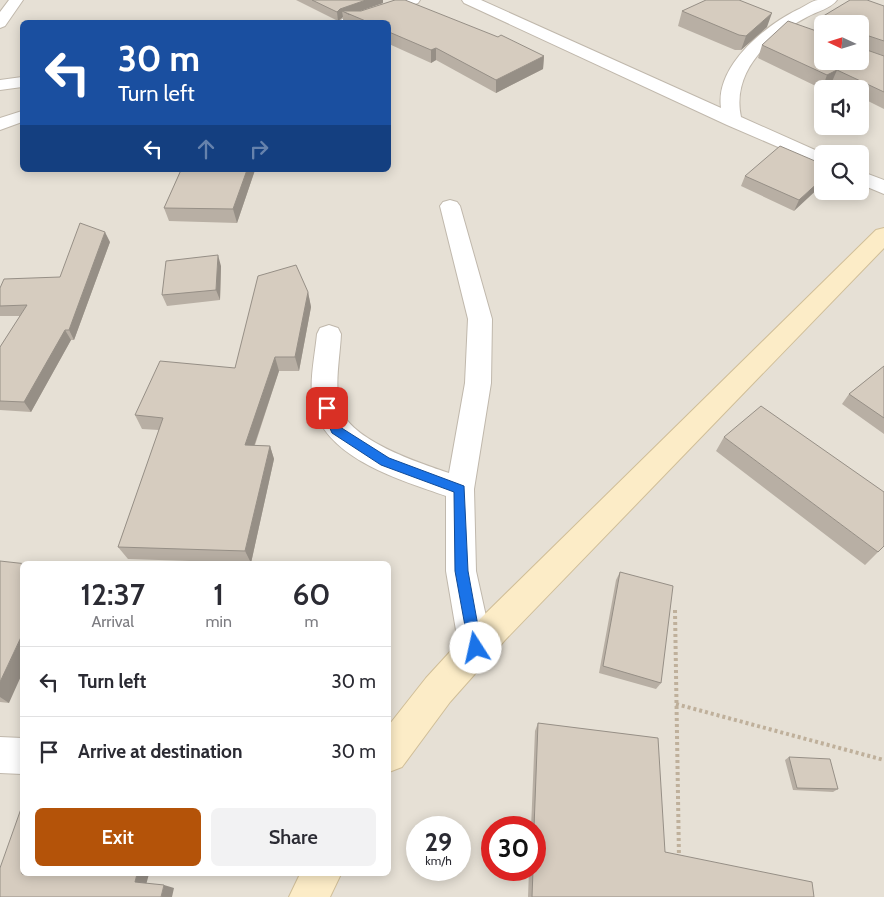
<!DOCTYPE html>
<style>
body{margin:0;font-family:Cabin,sans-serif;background:#f2f2f3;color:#2b2b33;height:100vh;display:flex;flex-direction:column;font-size:19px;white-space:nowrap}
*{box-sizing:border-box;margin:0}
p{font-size:16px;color:#7c7c81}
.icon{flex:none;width:28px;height:28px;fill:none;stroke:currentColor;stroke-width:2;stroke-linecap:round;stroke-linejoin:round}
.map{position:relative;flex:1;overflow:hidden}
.drawer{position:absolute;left:20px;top:561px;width:371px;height:315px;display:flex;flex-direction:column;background:#fff;border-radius:8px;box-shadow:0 2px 12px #0003}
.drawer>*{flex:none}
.top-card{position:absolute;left:20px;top:20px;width:371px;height:152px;border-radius:8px;box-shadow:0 2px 12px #0003;background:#1a4fa0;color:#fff;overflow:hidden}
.needle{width:32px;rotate:274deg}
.fabs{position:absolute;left:814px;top:15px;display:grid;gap:10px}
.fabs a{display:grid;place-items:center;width:55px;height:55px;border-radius:8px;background:#fff;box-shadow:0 2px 12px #0003;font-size:25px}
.speed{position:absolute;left:406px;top:816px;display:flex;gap:10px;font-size:25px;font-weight:700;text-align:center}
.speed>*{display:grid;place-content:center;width:65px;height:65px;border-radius:50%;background:#fff;box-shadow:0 2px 12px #0003;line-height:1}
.speed small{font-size:12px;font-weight:400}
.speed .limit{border:8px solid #d22;background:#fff;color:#111}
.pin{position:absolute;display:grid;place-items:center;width:42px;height:42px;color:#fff;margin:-21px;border-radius:10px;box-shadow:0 2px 8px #0006}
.me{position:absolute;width:55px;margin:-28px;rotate:350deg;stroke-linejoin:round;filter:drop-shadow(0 0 4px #0008)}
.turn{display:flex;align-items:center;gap:18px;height:105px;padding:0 15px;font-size:22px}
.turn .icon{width:65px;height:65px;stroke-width:2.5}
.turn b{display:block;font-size:35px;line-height:42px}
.lanes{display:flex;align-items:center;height:48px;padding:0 15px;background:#0003;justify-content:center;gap:25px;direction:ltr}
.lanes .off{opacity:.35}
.eta{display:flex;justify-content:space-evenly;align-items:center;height:85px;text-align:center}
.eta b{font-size:30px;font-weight:600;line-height:35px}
.button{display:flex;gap:10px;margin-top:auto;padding:10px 15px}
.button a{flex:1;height:58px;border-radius:8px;background:#b45309;color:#fff;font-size:20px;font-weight:600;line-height:58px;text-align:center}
.button a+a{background:#f2f2f3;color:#2b2b33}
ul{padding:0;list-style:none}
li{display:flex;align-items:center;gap:15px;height:70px;padding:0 15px;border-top:1px solid #e1e1e2}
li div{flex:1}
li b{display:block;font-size:19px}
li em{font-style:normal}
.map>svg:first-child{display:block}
.residential{fill:#e6e0d5;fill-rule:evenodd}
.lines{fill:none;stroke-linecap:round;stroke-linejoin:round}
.street-casing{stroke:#c0b8ac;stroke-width:2}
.secondary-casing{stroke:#d0be98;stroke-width:2}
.path{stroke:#bfb09b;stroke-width:4;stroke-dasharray:3 3;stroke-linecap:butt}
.street{fill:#fff;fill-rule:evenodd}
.secondary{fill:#fcecc7;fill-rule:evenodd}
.wall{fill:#b8afa4;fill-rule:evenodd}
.shaded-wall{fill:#968f86}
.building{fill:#d6ccbf;stroke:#968f86}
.route{fill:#1a73e8;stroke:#114b97}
</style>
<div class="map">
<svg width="884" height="897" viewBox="0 0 884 897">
<rect width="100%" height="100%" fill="#f2eee6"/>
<!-- residential -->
<path class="residential" d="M0,0H884V897H0ZM22,22H389V170H22ZM822,24H860V61H822ZM822,89H860V126H822ZM822,154H860V191H822ZM22,564H389V874H22ZM418,828H460V870H418ZM492,828H535V870H492Z"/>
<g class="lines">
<!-- street casing -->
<g class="street-casing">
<path id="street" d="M9,0H23L5,26L0,28V12Z
M398,0H420L418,3L361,22H339L342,19Z
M462,0H481L721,108C715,66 765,26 797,10C804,7 811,1 818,0C824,0 831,0 837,0C832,8 816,12 807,17C770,36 731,71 741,117L824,154L822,166L727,125L464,3Z
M22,77V87L0,90V80Z
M22,111V122L0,130V118Z
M860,171L884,180V194L860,184Z
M450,200L457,202L460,206L492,319L491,383L474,489L476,571L493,648L488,659L476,664L464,659L459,648L446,571V496C401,480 327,459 314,407C308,385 315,356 317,334L320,328L329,325L338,328L341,334C340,357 334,385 340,407C349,440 419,463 449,473L465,383L468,319L440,206L443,202Z
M0,737L22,738V774L0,773Z"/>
</g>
<!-- secondary casing -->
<g class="secondary-casing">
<path id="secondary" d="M884,228V248L505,640L450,702L402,767L389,772V725L426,678L481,618L876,230Z
M300,874H341L330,897H289Z"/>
</g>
<!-- path -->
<path class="path" d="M675,610L679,859
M676,704L884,760"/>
<!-- street -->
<use href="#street" class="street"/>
<!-- secondary -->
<use href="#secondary" class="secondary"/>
</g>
<!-- wall -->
<path class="wall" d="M296,0H383V3L359,11L544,56L543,69L496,93L436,60L431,63L389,44V22H343V17L338,21Z
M884,6V109L860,97V89H842L831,84L822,89L758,58L762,45L816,30L820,18ZM822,24H860L822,61Z
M682,11L767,27L741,50H735L678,26Z
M822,164L794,211L741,186L745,176Z
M181,170H255L237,223L169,221L164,208Z
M110,242L74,340H71L31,412L0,410V347L20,316H0V288L60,277Z
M221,266L220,300L167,306L162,295Z
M308,292L311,307L299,371H279L255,445L270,446L274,459L251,563L128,559L118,547L159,430L142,429L135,415L235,368Z
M884,366V434L842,404L849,394Z
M724,437L878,552L865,565L716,451Z
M0,561L9,703L0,702Z
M620,572L661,683L656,689L599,673L616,580Z
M538,723L665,852L814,897H528L529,870H535V828H531L535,731Z
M789,757L838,789L833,792L793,790L785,760Z"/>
<!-- shaded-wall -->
<path class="shaded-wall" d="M366,0H383V3L349,15L342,11L343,17L338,21L337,12L340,9Z
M772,13L767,27L741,50L746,36Z
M436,48V60L431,63V50Z
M544,56L543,69L496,93V80Z
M837,70L831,84L822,89L827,75Z
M247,170H255L237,223L233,209Z
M822,179V185L794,211L799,200Z
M105,232L110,242L74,340L69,330Z
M218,255L221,266L220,300L216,290Z
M308,292L311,307L299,371L295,357Z
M65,330L71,340L31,412L24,402Z
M275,357L279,371L250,458L245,445Z
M270,446L274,459L251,563L245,551Z
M22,635V674L9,703L0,697V682Z
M137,874H149L146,885L135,882Z
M164,885L174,888L172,897H161Z"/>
<!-- building -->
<path class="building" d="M312,0H366L340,9L337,12Z
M395,0H405L498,37L501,35L544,56L496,80L436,48L431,50L389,32V22H368L342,11H361Z
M706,0H739L772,13L746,36L739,35L682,11Z
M850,0H867L884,6V41L866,35L864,37V49L884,56V92L837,70L827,75L762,45L788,21L822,33V61H860V24H829L820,18Z
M780,146L822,164V179L799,200L745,176Z
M181,170H247L233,209L164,208Z
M80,223L105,232L69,330H65L24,402L0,401V347L27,305L0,306V288L4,279L60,277Z
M218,255L216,290L162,295L166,261Z
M296,265L308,292L295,357H275L245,445L270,446L245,551L118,547L163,418L135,415L160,361L235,368L258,276Z
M884,366V418L849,394Z
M761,406L884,492V546L878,552L724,437Z
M0,561L27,564H22V635L0,682Z
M620,572L673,586L661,683L603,666Z
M538,723L658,738L665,852L812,882L814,897H532L533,870H535V828H534Z
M789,757L830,759L838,789L797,788Z
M22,806V874H137L135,882L164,885L161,897H0V868Z"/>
<!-- route -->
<path class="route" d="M327,403L331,405L340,427L389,458L464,486L468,571L482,648L480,652L476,654L471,652L469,648L455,571L454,492L381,465L332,433L321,408Z"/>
</svg>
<div class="fabs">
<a><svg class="needle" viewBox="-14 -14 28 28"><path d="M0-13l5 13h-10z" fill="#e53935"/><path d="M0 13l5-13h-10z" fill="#7c7c81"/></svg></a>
<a><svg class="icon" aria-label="sound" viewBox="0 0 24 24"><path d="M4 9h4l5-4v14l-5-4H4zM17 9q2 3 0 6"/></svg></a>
<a><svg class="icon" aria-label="search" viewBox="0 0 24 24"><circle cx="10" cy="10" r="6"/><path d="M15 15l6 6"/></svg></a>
</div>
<div class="speed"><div>29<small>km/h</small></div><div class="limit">30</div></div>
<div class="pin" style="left:327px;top:408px;background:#d93025"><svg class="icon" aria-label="arrive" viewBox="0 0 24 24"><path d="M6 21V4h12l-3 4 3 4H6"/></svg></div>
<svg class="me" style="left:476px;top:648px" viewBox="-20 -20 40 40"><circle r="19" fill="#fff"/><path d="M0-13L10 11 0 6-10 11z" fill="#1a73e8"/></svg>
<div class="top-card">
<div class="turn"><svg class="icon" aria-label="left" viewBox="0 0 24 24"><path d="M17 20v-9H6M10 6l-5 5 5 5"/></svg><div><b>30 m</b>Turn left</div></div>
<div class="lanes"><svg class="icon" aria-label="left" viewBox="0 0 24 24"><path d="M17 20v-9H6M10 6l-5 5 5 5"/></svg><svg class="icon off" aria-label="ahead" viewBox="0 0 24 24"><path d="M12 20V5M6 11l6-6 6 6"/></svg><svg class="icon off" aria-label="right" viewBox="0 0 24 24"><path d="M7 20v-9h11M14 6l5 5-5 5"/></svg></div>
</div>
<section class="drawer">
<div class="eta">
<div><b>12:37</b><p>Arrival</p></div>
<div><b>1</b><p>min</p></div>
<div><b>60</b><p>m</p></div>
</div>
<ul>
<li><svg class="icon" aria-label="left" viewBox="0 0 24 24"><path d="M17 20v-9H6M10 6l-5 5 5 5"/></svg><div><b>Turn left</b></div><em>30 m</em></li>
<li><svg class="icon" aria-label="arrive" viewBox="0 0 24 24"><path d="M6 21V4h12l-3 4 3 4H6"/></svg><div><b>Arrive at destination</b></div><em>30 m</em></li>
</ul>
<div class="button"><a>Exit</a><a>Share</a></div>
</section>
</div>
